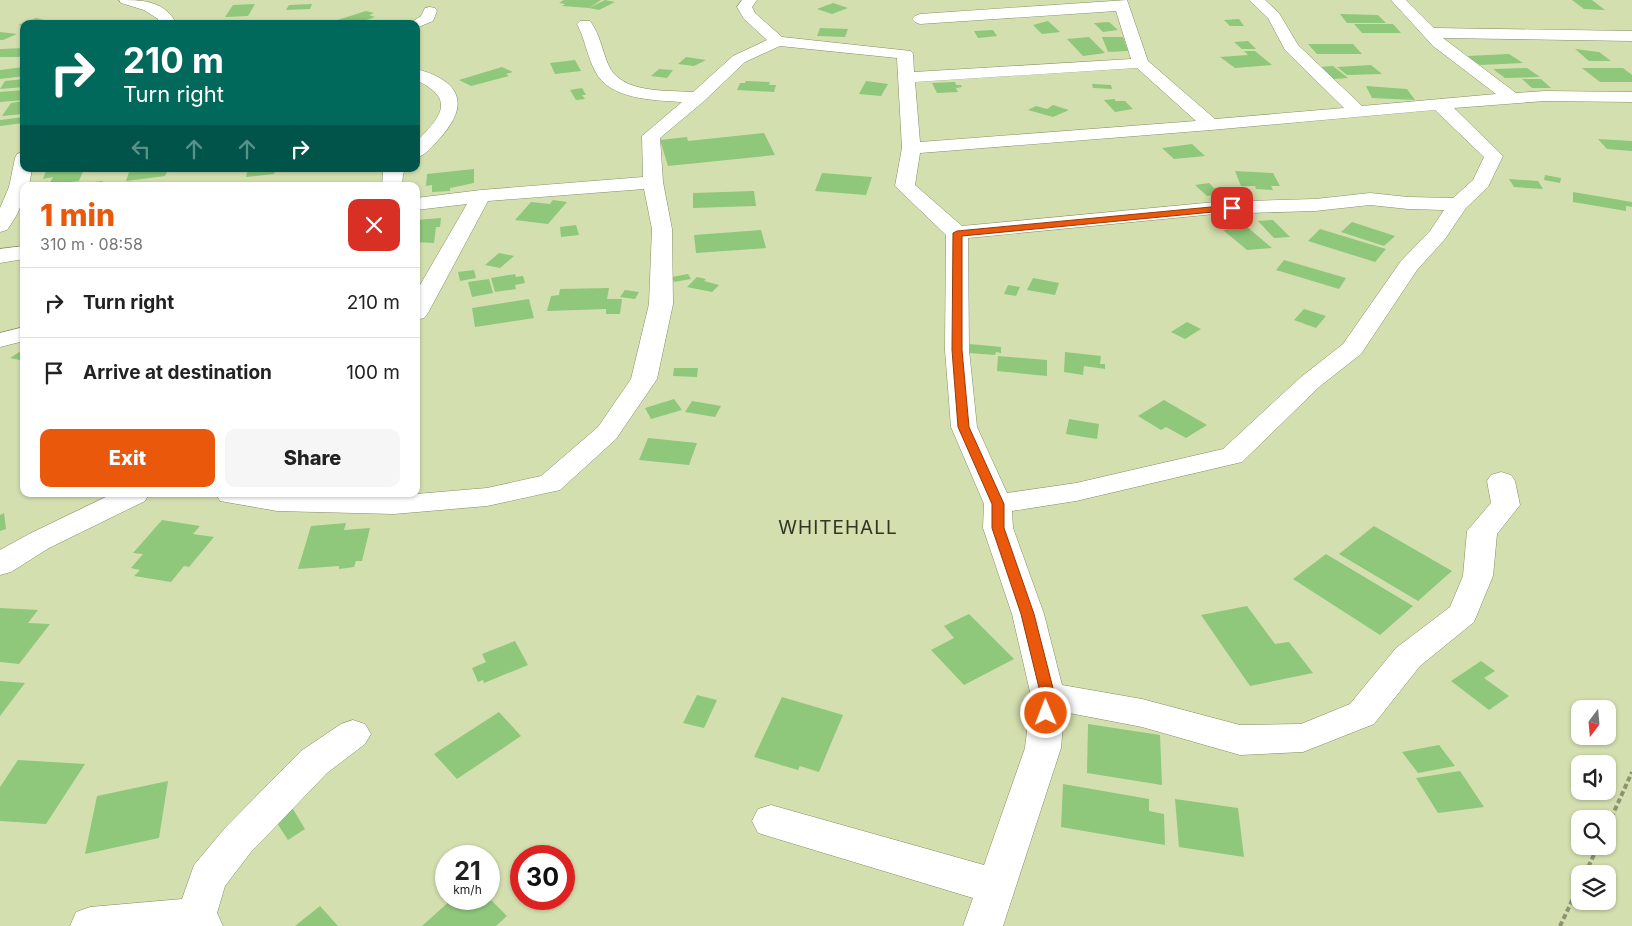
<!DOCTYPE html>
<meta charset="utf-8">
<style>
body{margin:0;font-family:Inter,sans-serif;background:#f6f6f6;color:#222;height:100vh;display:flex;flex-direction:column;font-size:19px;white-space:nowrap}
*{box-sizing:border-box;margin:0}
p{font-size:16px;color:#767676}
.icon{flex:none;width:28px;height:28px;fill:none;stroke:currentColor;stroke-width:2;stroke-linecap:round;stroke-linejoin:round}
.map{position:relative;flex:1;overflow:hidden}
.details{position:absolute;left:20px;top:182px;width:400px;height:315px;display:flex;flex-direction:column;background:#fff;border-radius:10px;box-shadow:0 1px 4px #0004}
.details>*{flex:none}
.top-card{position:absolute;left:20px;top:20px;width:400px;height:152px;border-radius:10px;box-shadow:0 1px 4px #0004;background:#00695c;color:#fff;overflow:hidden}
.needle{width:32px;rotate:196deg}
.buttons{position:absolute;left:1571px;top:700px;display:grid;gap:10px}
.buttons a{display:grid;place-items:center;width:45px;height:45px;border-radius:10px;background:#fff;box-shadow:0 1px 4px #0004;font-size:25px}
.speed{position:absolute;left:435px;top:845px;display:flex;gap:10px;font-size:25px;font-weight:700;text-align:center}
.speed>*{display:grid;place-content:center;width:65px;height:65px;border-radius:50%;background:#fff;box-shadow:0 1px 4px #0004;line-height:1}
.speed small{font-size:12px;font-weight:400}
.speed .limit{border:8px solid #d22;background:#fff;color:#111}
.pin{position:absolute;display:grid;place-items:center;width:42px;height:42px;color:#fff;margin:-21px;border-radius:10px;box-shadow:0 2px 8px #0006}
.me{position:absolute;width:55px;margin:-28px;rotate:359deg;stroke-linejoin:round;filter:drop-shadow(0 0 4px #0008)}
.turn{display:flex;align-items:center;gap:18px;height:105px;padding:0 20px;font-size:22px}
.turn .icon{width:65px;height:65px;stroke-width:2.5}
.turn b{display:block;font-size:35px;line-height:42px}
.lanes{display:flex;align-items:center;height:48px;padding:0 20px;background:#0003;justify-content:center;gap:25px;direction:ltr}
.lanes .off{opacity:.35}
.round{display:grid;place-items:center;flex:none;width:52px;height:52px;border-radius:10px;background:#f6f6f6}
.summary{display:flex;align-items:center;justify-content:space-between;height:85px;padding:0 20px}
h1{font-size:30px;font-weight:800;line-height:38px;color:#ea580c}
.primary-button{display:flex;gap:10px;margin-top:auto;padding:10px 20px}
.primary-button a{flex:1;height:58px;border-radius:10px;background:#ea580c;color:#fff;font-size:20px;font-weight:800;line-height:58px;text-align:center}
.primary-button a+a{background:#f6f6f6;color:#222}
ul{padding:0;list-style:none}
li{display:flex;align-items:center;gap:15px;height:70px;padding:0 20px;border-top:1px solid #e0e0e0}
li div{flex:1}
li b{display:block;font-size:19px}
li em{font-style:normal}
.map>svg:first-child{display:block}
.building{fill:#8fc77b}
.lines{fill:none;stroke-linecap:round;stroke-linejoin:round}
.minor-casing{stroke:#858e62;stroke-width:1}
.path{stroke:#8b9370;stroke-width:4;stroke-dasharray:5 3;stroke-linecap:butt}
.minor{fill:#fff;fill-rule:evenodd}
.route{fill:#ea580c;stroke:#983908}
.labels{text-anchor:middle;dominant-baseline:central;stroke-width:4.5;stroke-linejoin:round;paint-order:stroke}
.neighbourhood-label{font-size:19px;letter-spacing:1px;fill:#313522;stroke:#d4dfaf}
</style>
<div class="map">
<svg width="1632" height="926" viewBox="0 0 1632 926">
<rect width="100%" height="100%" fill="#d4dfaf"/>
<!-- building -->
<path class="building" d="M564,0H601L589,8L562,6L565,4L559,3Z
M605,0L615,2L599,10L589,8Z
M1572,0H1592L1605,10L1584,9Z
M833,3L848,8L832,14L817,9Z
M255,4L248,16L225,17L233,5Z
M312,4L310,9L286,10L289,5Z
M366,11L374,13L369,15L375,17L355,24H337L331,22Z
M1340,14L1378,15L1386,23H1347Z
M36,18L56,23L24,24V26L18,25Z
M1239,19L1244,26H1230L1224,20Z
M1048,21L1060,32L1042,34L1033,25Z
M1109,22L1118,30L1103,32L1094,23Z
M1354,24H1393L1401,33H1362Z
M820,28L848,29L845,37L817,36Z
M993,30L997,36L978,38L974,31Z
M0,32L17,34L3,40H0Z
M1089,37L1105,53L1083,56L1067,39Z
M1102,37H1123L1128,51L1108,52Z
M1248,41L1256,49H1242L1234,42Z
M1308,44H1353L1362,54H1317Z
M24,48V53L19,57H0V49Z
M1575,49L1599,52L1611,61H1589Z
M1244,51H1255L1272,65L1235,68L1220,57L1248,55Z
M1509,54L1523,63L1480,65L1467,56Z
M686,57L706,60L694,66L678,64Z
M575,60L581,71L555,74L550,63Z
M1371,65L1382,74L1347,75L1337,67Z
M1333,66L1348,78L1334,79L1319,67Z
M24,67V76L0,79V70Z
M502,67L513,72L506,74L509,76L471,86L459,80Z
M1527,68L1540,77L1505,78L1493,69Z
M1582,68H1623L1632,75V82H1600Z
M659,69L673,70L667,78L651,76Z
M24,79V87L0,89L5,81Z
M1522,79H1541L1551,88H1532Z
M746,81L770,82L769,85H776L774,92L737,90L740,83H745Z
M866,81L888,84L881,96L859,94Z
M955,82L956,85H961L962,87L956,88L958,92L937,93L932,83Z
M1092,84L1111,85L1112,89L1093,88Z
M1366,86L1407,89L1415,100L1372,98Z
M582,88L586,95H582L585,99L576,100L570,90Z
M24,90V100L0,102V92Z
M1114,99L1116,101H1125L1133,109L1115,112L1104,100Z
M24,101L23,114L2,116L11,103Z
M1053,105L1069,110L1053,117L1028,110L1036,106L1047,109Z
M24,117L23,123L0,126V120Z
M764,133L775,155L668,166L660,140L687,137L688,141Z
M1598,139L1632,141V151L1607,149Z
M1192,144L1205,156L1174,159L1162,148Z
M68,169H84L79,181L49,185L53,177L43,179L46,171Z
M130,169H168L165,176L126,181Z
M248,169H276L274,174L246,177Z
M474,169V183L450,188V191L432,192V185L426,186L427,174Z
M1235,171L1273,173L1280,186H1271L1273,190L1256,189L1255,186H1241Z
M822,173L872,177L866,195L815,191Z
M1545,175L1561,178L1560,183L1544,180Z
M1509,179L1538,181L1543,189L1514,187Z
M103,181L101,186H67V185Z
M1209,183L1214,188L1223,187L1229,193L1207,196L1195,185Z
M754,191L756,206L693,208V193Z
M1573,192L1632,202V207L1626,206V211L1573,202Z
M553,200L567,202L548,224L515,220L531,202L550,204Z
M441,218L440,227H436L434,243L416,242V220Z
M1273,220L1290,237L1274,238L1258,221Z
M1352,222L1395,236L1384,246L1341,232Z
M576,225L579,235L561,237L560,227Z
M1246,226L1272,248L1247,250L1223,230Z
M1320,229L1386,249L1375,262L1308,241Z
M761,230L766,248L696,253L694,235Z
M499,253L514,256L500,268L485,265Z
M1284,260L1346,278L1339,289L1276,270Z
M474,270L476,278L460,281L458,272Z
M515,274L516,277L523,276L525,283L515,285L516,289L495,292L491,278Z
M688,274L691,279L674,282L672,277Z
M697,277L706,279L704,281L719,285L712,292L687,287Z
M1033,278L1059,283L1055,295L1027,290Z
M489,279L493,293L472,297L468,282Z
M1008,285L1020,287L1016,296L1004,294Z
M609,288L607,299H622L620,314H606V309L547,311L551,296L559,295L560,289Z
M625,290L639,292L635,299L620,297Z
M529,299L534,318L475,327L472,308Z
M1304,309L1326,316L1316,328L1294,320Z
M1187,322L1201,329L1185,339L1171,332Z
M970,344L1001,347V353L996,352L995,355L969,353Z
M24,349V358L20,360L10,358Z
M1065,352L1101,356L1100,364H1105V369L1084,366L1083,375L1064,372Z
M998,356L1047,360V376L997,371Z
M674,368H698L697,377L673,376Z
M674,399L682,410L651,419L645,408Z
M1164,400L1207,425L1186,438L1166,427L1161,430L1138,416Z
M692,401L721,406L715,417L685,412Z
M1069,419L1099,424L1097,439L1066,434Z
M648,438L697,443L689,465L639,460Z
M4,513L6,529L0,531V515Z
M162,520L200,526L193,534L214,537L189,567L184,566L171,582L134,576L140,570L131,568L143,554L133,553Z
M346,523L344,530L370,528L362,561H356L354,567L339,569V566L298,569L311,526Z
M1374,526L1452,571L1418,601L1339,554Z
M1326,554L1413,606L1380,635L1293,579Z
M1247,606L1275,644L1289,642L1313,673L1250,686L1201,615Z
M0,608L38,610L28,623L50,624L19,664L0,662Z
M969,614L1014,659L964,685L931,650L954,638L944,626Z
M515,641L528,665L484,683L483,680L478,682L472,668L486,662L482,654Z
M1481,661L1495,671L1484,678L1509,696L1489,710L1451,681Z
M0,681L25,683L0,716Z
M697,695L717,700L704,728L683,723Z
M782,697L843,715L819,772L800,766L798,770L754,757Z
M499,712L521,736L457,779L434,754Z
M1088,724L1160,735L1162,785L1087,773Z
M1439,745L1455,766L1418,773L1402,752Z
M18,760L85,764L46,824L0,821V787Z
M1460,771L1484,807L1438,813L1416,778Z
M168,781L159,838L85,854L97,796Z
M1063,784L1149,799V811L1164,814L1165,845L1061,827Z
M1175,799L1238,808L1244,857L1179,847Z
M293,809L305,829L288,840L275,820Z
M489,898L507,916L496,926H422L452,899Z
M320,906L338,926H295Z"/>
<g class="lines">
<!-- minor casing -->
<g class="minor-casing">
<path id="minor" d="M119,0C141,0 162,0 175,21L174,24H158V19L144,10L121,3Z
M742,0H757L752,7L755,13L782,37L911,51L913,54L914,72L1131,59L1116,11L920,24L915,22L912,19L915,16L920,14L1127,0L1148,61L1215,119L1344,108L1285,50L1268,18L1249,0H1265L1279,13L1298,45L1362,106L1496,94L1433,46L1391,0H1406L1434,28L1632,31V41L1443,38L1516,93L1545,91L1632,92V102L1545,101L1454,108L1503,156L1488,187L1466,208L1445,239L1417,270L1361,354L1319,387L1242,462L1076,501L1012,511L1013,528L1044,614L1062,685L1142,699L1240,725L1301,724L1350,704L1396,648L1450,607L1463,576L1467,531L1491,503L1487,481L1491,475L1501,472L1511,475L1515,481L1520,505L1497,534L1493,576L1474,622L1420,666L1374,724L1303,752L1240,755L1142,727L1064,712L1061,748L1003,926H963L973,898L771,837L758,833L752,821L758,809L771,805L984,865L1025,748L1031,696L1012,614L983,528L984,504L951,427L945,350L946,235L895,186L902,148L897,58L780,46L745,62L703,102L660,138L663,182L672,229L673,304L657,379L616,439L560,490L487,506L394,514L277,511L220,501L216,494H416L487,488L541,476L598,427L631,379L649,304L652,229L644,189L488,201L428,313L424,318L416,320V292L467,204L416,210V198L481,190L643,177L642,136L682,102C654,100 609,100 595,71C587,56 585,39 577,24L580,21H590C600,34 602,50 608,64C620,94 666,90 693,92L733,56L767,40L744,19L737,7ZM1137,68L1196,121L920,142L915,82ZM1435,110L1484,157L1473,180L1453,198L1408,197L1370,193L1315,199L1215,202L962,226L915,185L920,153L1211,130ZM1370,205L1408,209L1444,210L1430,231L1401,261L1343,344L1301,377L1223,449L1076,483L1007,493L977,427L969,350L968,238L1215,214L1315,211Z
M430,7L435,8L437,11L433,21L416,28V24H409L421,16L425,8Z
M416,69C460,80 471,104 440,138C433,146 426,155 416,158V142C441,117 457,99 416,80Z
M24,152V169H32L29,186H24C24,204 17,216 7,230L0,232V208L9,187L15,158L17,154Z
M386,169H406L403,174L402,186H382L383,172Z
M24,246V259L0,263V249Z
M24,327V341L0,347V333Z
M112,494H149L145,501L49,548L11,572L0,575V550L29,534Z
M353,720L365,724L371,734L365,744L327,773L251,852L225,886L217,913L223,926H70L76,912L90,907L182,899L194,865L225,828L301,751L341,724Z"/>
</g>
<!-- path -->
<path class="path" d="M1608,825L1632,772
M1585,874L1598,846
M1560,926L1580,884"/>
<!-- minor -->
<use href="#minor" class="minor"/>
</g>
<!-- route -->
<path class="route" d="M1232,205L1236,208L1234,210L962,236V350L969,427L1004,504V528L1034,614L1055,696L1051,717L1046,719L1041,717L1039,713L1041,696L1021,614L992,528V504L958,427L952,350L953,233L957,231Z"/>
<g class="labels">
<!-- neighbourhood labels -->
<g class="neighbourhood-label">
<text x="838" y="527">WHITEHALL</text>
</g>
</g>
</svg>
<div class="buttons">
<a><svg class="needle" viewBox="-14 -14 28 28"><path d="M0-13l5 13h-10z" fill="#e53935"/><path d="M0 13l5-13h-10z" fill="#767676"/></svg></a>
<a><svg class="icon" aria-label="sound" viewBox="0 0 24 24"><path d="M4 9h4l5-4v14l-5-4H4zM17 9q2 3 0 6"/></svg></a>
<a><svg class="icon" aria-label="search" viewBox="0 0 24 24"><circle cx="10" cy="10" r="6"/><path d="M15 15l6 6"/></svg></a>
<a><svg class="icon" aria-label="layers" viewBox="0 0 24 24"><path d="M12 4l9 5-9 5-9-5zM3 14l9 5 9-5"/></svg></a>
</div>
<div class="speed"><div>21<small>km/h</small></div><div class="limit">30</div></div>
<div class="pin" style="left:1232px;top:208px;background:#d93025"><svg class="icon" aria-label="arrive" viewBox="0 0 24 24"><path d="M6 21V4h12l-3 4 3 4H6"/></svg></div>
<svg class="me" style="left:1046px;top:713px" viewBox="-20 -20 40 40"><circle r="17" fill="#ea580c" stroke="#fff" stroke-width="3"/><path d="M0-11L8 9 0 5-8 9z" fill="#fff"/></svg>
<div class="top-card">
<div class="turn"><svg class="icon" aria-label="right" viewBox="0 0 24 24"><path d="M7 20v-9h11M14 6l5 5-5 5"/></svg><div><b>210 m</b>Turn right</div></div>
<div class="lanes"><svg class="icon off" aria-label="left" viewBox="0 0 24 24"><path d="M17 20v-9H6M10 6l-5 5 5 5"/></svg><svg class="icon off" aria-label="ahead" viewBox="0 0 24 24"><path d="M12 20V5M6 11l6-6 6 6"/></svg><svg class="icon off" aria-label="ahead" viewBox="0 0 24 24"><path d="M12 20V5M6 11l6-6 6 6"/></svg><svg class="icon" aria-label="right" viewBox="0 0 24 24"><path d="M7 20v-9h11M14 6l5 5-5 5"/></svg></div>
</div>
<section class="details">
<div class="summary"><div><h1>1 min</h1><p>310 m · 08:58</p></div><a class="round" style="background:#d93025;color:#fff"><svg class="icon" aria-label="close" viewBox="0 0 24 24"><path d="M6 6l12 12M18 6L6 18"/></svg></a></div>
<ul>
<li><svg class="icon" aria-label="right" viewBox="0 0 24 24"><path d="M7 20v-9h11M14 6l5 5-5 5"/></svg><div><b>Turn right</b></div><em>210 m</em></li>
<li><svg class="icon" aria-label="arrive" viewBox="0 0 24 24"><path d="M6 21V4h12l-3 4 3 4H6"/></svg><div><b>Arrive at destination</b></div><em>100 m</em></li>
</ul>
<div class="primary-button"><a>Exit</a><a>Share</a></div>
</section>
</div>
